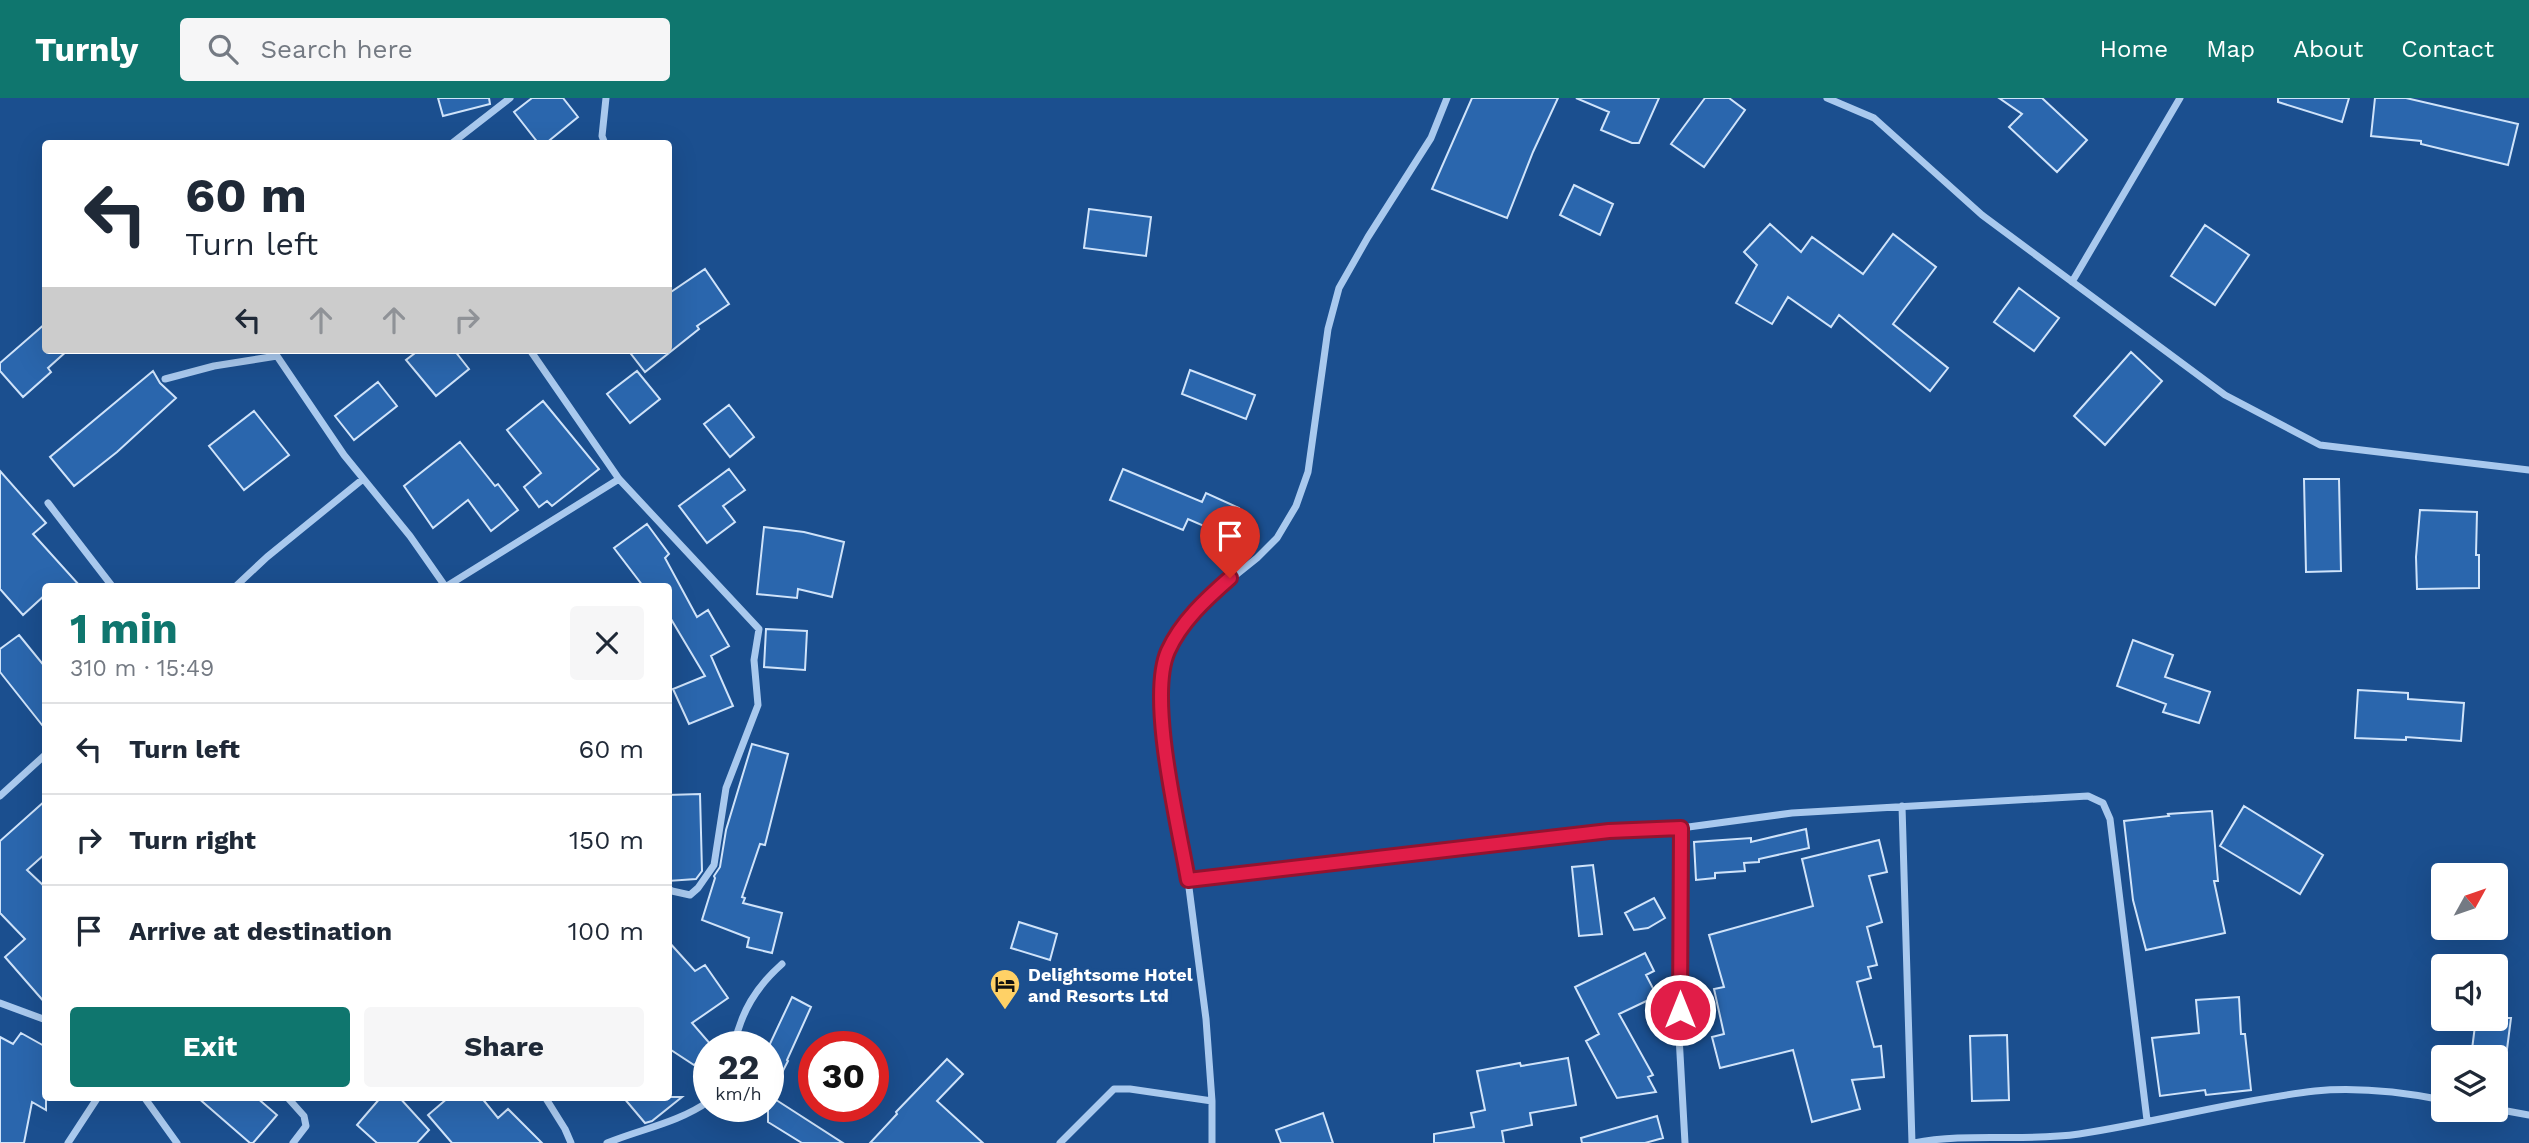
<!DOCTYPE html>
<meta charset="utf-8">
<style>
body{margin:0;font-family:"Work Sans",sans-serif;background:#f6f6f7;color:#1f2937;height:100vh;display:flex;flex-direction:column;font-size:26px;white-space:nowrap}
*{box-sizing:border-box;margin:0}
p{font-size:23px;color:#747a83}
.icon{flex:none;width:38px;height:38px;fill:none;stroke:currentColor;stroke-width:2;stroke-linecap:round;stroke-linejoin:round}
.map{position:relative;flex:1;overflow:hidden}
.drawer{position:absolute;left:42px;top:485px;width:630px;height:518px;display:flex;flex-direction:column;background:#fff;border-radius:7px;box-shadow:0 7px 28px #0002}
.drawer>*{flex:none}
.top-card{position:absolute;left:42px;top:42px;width:630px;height:214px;border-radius:7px;box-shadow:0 7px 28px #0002;background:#fff;color:#1f2937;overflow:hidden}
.needle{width:46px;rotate:50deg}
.tools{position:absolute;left:2431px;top:765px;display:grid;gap:14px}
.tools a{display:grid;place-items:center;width:77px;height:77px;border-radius:7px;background:#fff;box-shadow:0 7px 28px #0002;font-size:35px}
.speed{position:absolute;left:693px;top:933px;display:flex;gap:14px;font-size:35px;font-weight:700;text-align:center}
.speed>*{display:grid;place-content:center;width:91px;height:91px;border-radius:50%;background:#fff;box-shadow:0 7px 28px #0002;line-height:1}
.speed small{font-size:18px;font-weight:400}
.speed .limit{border:10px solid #d22;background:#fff;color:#111}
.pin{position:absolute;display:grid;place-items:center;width:60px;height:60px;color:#fff;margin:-72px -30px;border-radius:50% 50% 50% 0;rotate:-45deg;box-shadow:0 0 7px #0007}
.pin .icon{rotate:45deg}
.me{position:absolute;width:77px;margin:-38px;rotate:0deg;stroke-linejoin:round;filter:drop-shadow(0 0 5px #0008)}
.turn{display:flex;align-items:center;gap:24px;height:147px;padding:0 28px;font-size:32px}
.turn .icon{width:91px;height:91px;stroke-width:2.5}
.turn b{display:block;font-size:49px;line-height:60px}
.lanes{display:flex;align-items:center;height:66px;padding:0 28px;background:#0003;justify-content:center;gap:35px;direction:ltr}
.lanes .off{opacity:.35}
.round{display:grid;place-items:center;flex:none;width:74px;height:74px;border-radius:7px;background:#f6f6f7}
.overview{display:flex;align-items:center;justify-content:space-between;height:119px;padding:0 28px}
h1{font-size:42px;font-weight:700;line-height:52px;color:#0f766e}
.cta{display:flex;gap:14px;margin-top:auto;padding:14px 28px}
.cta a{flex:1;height:80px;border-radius:7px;background:#0f766e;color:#fff;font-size:28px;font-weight:700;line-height:80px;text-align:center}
.cta a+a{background:#f6f6f7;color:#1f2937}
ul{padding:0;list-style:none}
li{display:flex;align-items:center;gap:21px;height:91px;padding:0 28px;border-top:2px solid #e0e1e3}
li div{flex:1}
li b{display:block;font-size:26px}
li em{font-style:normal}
header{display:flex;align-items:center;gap:42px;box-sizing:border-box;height:98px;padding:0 35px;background:#0f766e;color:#fff}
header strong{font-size:33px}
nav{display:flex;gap:38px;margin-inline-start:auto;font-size:24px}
.search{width:490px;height:63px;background:#f6f6f7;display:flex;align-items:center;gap:18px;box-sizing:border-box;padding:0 24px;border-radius:7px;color:#747a83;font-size:26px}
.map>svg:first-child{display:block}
.building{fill:#2a66ad;stroke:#cfe3fa;stroke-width:2}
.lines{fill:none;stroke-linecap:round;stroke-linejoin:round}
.minor{stroke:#a9c9ee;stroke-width:7}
.route-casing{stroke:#92132f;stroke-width:18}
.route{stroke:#e11d48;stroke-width:12}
.labels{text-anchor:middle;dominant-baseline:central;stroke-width:7;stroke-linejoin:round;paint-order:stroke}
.poi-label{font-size:18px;font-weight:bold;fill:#fff;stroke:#1b4f8f;text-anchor:start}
</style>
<header>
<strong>Turnly</strong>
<div class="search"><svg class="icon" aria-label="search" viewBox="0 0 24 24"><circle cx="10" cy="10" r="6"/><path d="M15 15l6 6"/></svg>Search here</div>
<nav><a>Home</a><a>Map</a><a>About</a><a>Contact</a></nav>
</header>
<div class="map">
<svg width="2529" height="1045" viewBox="0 0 2529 1045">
<rect width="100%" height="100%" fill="#1b4f8f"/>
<!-- building -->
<path class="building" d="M438,0H489L490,6L443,18Z
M532,0H563L578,19L545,46H539L514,14Z
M1472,0H1558L1533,54L1507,120L1432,91Z
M1576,0H1659L1639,45H1632L1601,32L1609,14Z
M1705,0H1729L1745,12L1704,69L1671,46Z
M1999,0H2042L2087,42L2057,74L2009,29L2022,16Z
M2278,0H2349L2342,24L2278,4Z
M2375,0H2406L2518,26L2508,67L2421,46V43L2371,38Z
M1574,87L1613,106L1600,137L1560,117Z
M1089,111L1151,119L1146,158L1084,150Z
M1770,126L1801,154L1812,139L1863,176L1893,136L1936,169L1893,226L1948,270L1930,293L1839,217L1831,229L1788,199L1772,226L1736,205L1757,167L1744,154Z
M2205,127L2249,157L2215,207L2171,178Z
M705,171L729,206L697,228L699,231L645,274L628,252H668V196Z
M2019,190L2059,220L2034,253L1994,224Z
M46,225V252H68L48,270L51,274L23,299L0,273V265Z
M419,252H454L469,271L436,298L406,262Z
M2131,254L2162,283L2105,347L2074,318Z
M1190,272L1255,297L1246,321L1182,296Z
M153,273L160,285L176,300L117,354L74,388L50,359Z
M637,273L660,301L630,325L607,296Z
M378,284L397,308L354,342L335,318Z
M543,303L599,371L552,408L547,403L539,409L524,389L541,375L507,332Z
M729,307L754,339L730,359L704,326Z
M254,313L289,357L244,392L209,348Z
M460,344L495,388L498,386L518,412L491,433L468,402L433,430L404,388Z
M729,371L745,392L723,408L735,424L707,445L679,408Z
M1123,371L1202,404L1206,395L1239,410L1227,438L1188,421L1183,432L1110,402Z
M0,373L46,425L33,436L80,488H46V496L23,517L0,491Z
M2304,381H2339L2341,473L2306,474Z
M2420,412L2477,414L2476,457H2479V490L2417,491L2416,459Z
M647,426L669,456L665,460L697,519L708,512L729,548L711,558L733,608L689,626L673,591L705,578L668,516V488H643L614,450Z
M764,429L804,434L844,444L832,499L798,491L797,500L757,496Z
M766,531L807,533L805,572L764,569Z
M19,537L46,570V632L0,574V551Z
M2133,542L2173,557L2165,579L2210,594L2199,625L2163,614L2166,606L2117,588Z
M2358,592L2408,595V601L2464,605L2461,643L2406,639V642L2355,640Z
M752,646L788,656L765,747L760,746L742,799L745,800L743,805L782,815L772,855L747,849L749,840L702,822L715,780L714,778L720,769L726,732Z
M700,696L702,773L696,781L668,783V697Z
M46,702V755L27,772L46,790V906L5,859L25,841L0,815V743Z
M2244,708L2323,757L2300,796L2220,748Z
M2212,713L2218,783H2214L2225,835L2146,852L2133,802L2124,723L2169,718L2168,716Z
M1806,731L1809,750L1759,761V764L1744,765L1745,773L1715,775V780L1696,782L1694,744L1751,740V744Z
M1879,742L1887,774L1869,778L1882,824L1867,829L1877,867L1868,869L1871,880L1857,884L1874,949L1881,948L1884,979L1852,982L1860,1011L1812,1024L1793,952L1720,970L1712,939L1724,936L1714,891L1724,889L1709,837L1813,808L1802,761Z
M1593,767L1602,836L1579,838L1572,769Z
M1654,800L1665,820L1648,830L1634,832L1625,815Z
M1019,824L1057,836L1050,862L1011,850Z
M668,843L695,873L705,867L728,900L692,925L712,948H709V955L694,967L668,950Z
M1645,855L1654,873L1646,877L1657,898L1619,916L1653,977L1648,979L1656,994L1617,1000L1586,943L1599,936L1575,889Z
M792,899L811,909L787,962L788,963L770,998L843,1045H802L768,1024V950Z
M2239,899L2241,936H2245L2251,992L2206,997L2205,992L2160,998L2152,940L2199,935L2196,902Z
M2476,920H2511L2506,959H2471Z
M21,935L46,949V1012L32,1004L24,1045H0V939L13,946Z
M2007,937L2009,1002L1972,1003L1970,938Z
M1568,960L1576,1007L1530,1015L1532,1027L1502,1033L1504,1045H1434V1036L1474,1029L1471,1015L1485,1012L1477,973L1520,965L1521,968Z
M947,961L963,976L937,1003L983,1045H870L897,1016L896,1014Z
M197,999H256L277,1017L253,1045H250Z
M381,999H399L429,1032L417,1045H377L357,1027Z
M449,999H481L498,1020L508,1011L542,1045H452L428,1017Z
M623,999H682L652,1023L645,1025Z
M1323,1015L1333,1045H1281L1276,1032Z
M1657,1018L1663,1040L1645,1045H1582L1581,1040Z"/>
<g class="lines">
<!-- minor -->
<path class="minor" d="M1827,0L1874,20L1982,117L2225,297L2320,347L2529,372
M451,46L510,0
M605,46L602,38L606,0
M2072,184L2180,0
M275,252L277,258L344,357L410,438L445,488
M530,252L619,381L759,531L754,562L758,607L726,690L714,767L698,790L690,797L672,793L668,791
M165,281L214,268L277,258
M48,405L112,488
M236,488L267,459L363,381
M447,488L619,381
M0,698L46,656
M1902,708L1912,1045
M1681,730L1679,938L1685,1045
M1188,782L1609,733L1681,730L1792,715L2088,698L2103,705L2110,721L2147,1022
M0,905L46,922
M734,948C741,914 756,889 782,866
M144,999L177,1045
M287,999L304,1018L306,1028L293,1045
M545,999L565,1031L571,1045
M2496,1011L2529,1017
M68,1045L98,999
M607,1045C641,1031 678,1025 709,1003
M1060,1045L1114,991H1130L1212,1003
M1212,1045V1003L1206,921L1188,782L1166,665L1162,583L1167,555L1182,530L1202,504L1257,460L1277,440L1296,408L1308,374L1328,231L1339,190L1368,139L1431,40L1447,0
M1914,1045C1967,1034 2024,1044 2079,1036C2158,1024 2236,1002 2315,993C2357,989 2402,994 2443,1002"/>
</g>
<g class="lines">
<!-- route casing -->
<g class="route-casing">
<path id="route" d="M1230,480C1206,501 1181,524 1168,553C1147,600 1179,729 1188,782L1609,733L1681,730L1680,912"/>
</g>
<!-- route -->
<use href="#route" class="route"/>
</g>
<!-- icons -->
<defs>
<g id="hotel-pin" transform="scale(1.575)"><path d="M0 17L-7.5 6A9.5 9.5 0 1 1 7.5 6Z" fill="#ffd166" stroke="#1b4f8f"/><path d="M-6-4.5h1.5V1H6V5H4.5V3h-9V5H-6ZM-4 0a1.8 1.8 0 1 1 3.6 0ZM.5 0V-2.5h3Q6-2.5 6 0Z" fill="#111"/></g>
</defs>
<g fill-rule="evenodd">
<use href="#hotel-pin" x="1005" y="886"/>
</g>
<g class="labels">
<!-- poi labels -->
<g class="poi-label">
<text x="1028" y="876">Delightsome Hotel<tspan x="1028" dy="21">and Resorts Ltd</tspan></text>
</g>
</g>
</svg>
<div class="tools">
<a><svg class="needle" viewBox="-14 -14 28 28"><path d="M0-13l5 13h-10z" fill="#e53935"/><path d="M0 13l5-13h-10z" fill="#747a83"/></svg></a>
<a><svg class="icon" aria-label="sound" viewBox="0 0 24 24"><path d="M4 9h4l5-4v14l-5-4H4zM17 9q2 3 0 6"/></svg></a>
<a><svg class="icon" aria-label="layers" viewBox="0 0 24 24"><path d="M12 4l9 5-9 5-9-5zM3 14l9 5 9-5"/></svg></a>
</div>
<div class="speed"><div>22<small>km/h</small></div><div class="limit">30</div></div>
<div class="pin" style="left:1230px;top:480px;background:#d93025"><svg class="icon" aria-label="arrive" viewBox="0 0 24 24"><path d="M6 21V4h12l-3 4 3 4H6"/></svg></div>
<svg class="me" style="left:1680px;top:912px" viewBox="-20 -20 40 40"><circle r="17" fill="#e11d48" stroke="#fff" stroke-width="3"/><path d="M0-11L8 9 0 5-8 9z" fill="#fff"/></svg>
<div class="top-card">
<div class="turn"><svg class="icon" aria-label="left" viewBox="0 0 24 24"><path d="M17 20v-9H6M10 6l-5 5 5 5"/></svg><div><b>60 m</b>Turn left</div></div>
<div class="lanes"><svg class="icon" aria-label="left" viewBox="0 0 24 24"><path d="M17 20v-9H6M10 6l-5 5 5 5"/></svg><svg class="icon off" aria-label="ahead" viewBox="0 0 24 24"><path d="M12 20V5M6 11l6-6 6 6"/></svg><svg class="icon off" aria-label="ahead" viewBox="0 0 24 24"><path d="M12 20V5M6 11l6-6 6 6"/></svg><svg class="icon off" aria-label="right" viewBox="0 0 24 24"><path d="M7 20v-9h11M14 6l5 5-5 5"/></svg></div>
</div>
<section class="drawer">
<div class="overview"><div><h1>1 min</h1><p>310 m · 15:49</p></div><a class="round"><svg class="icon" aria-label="close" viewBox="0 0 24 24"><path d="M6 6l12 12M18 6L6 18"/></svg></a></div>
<ul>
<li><svg class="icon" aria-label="left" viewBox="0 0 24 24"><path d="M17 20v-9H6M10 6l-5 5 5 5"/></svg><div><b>Turn left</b></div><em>60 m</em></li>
<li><svg class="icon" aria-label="right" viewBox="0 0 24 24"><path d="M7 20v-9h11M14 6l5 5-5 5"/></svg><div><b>Turn right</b></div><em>150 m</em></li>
<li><svg class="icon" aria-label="arrive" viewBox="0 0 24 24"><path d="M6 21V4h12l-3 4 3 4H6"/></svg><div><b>Arrive at destination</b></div><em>100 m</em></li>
</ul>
<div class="cta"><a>Exit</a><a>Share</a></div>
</section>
</div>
